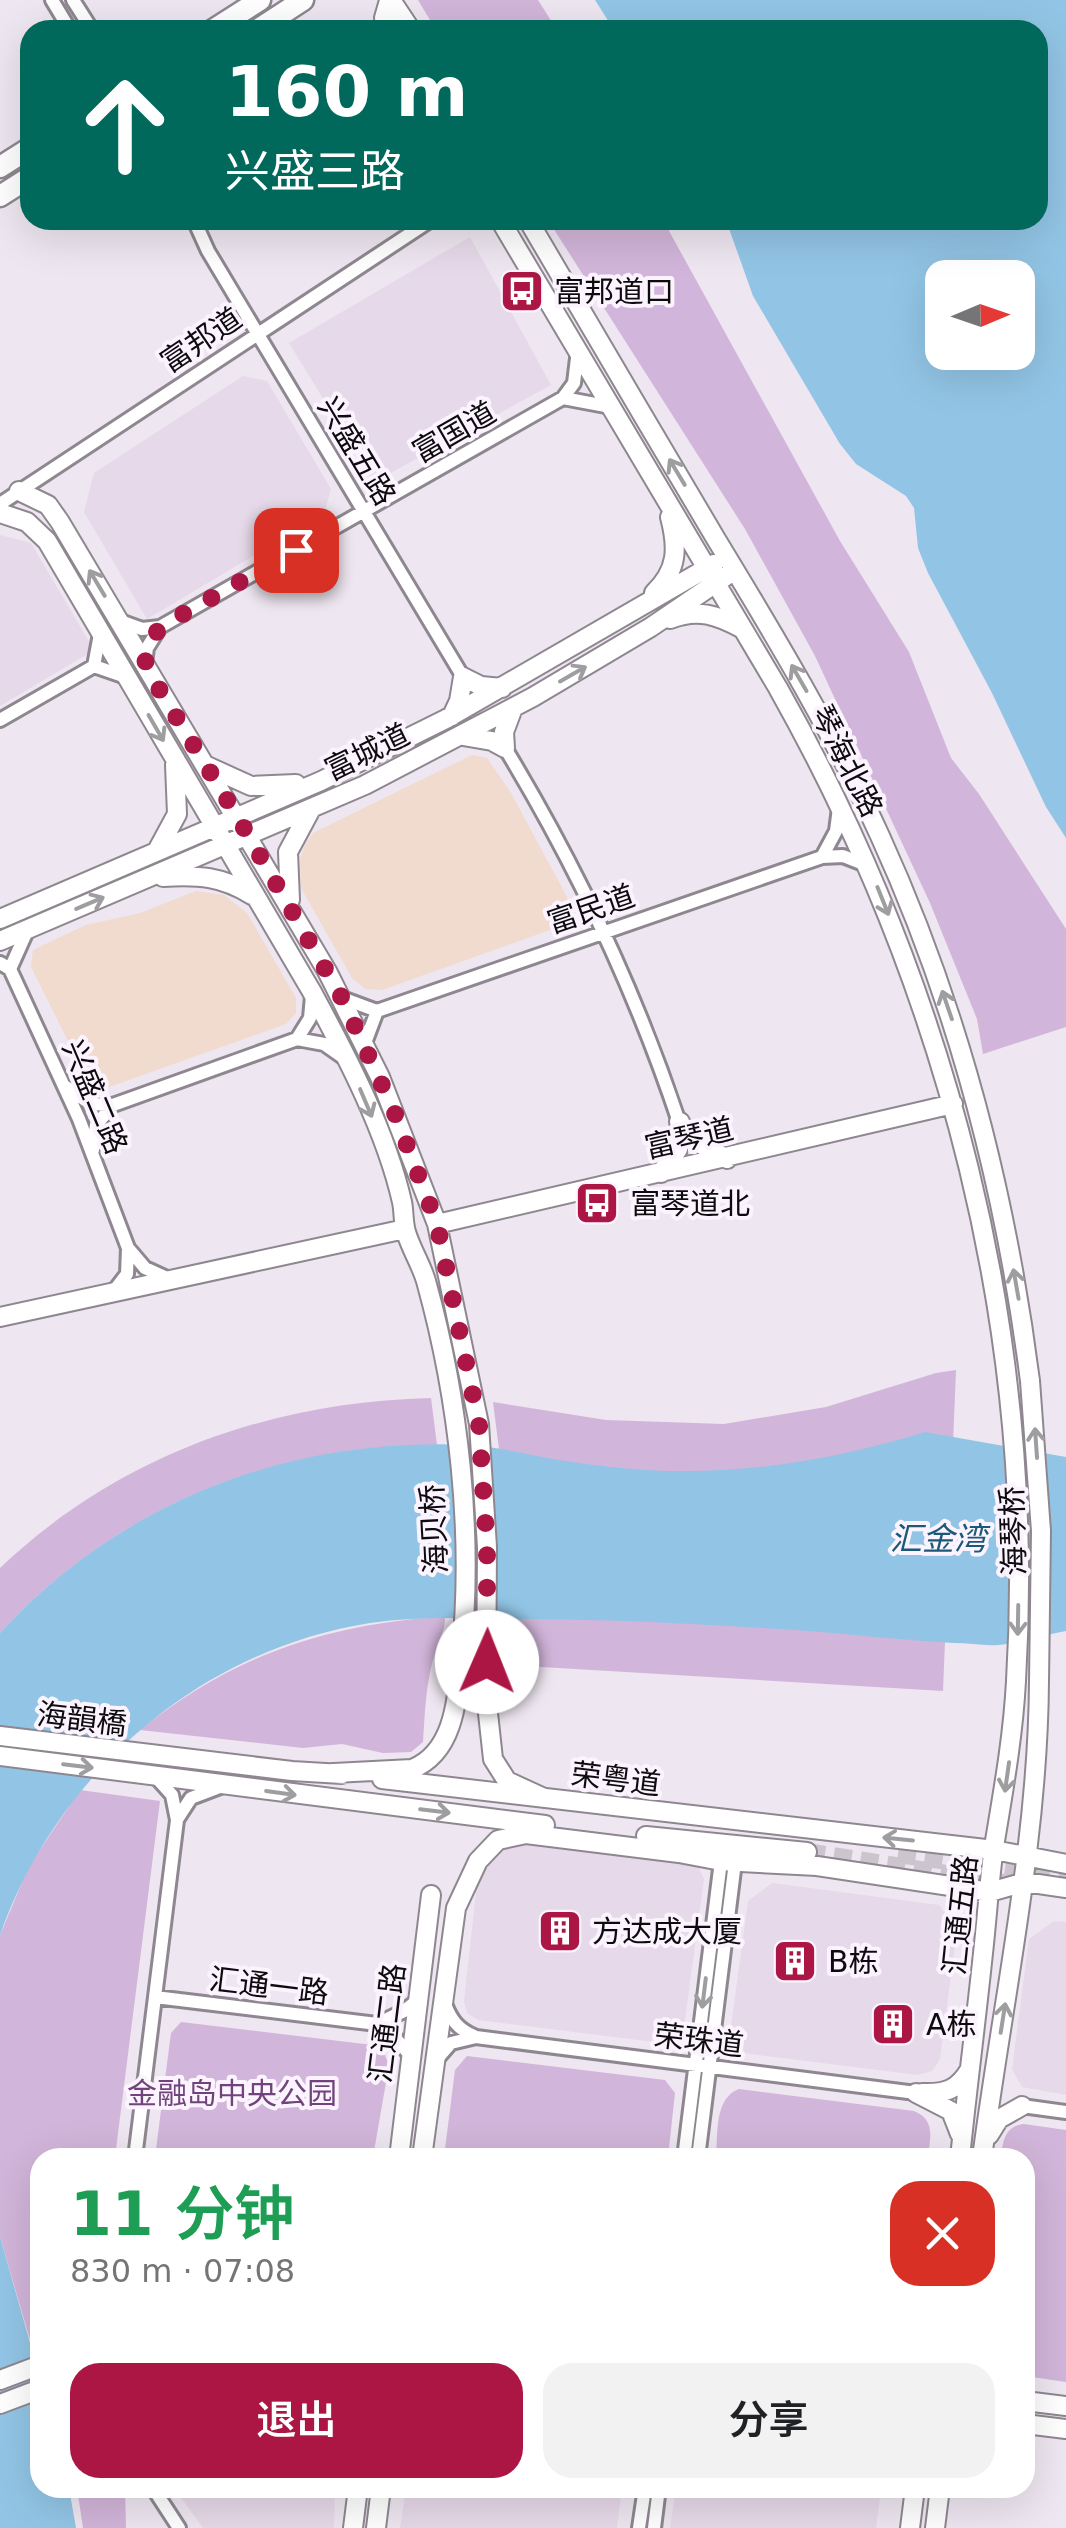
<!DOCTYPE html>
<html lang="zh">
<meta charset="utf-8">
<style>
body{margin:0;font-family:"DejaVu Sans","Noto Sans SC",sans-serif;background:#f2f2f2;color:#202124;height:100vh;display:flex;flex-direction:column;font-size:38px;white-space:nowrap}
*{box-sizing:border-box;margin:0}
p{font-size:32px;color:#757577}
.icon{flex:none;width:55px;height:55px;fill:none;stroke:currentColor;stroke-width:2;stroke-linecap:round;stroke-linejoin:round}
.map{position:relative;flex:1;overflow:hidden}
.panel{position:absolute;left:30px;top:2148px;width:1005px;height:350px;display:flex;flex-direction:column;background:#fff;border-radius:30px;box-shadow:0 10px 40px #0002}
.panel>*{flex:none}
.hud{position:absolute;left:20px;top:20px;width:1028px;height:210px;border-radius:30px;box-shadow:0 10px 40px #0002;background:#00695c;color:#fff;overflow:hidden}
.needle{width:65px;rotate:88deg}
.buttons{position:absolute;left:925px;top:260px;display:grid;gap:20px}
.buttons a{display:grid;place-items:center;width:110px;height:110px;border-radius:20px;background:#fff;box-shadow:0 10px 40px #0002;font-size:50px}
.pin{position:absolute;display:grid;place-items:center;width:85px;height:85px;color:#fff;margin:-42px;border-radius:20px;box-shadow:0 5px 15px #0006}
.me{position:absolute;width:110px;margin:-55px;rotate:1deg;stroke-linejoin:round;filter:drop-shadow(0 0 8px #0008)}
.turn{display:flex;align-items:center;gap:35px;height:210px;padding:0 40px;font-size:45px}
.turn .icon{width:130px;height:130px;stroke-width:2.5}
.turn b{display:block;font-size:70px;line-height:85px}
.round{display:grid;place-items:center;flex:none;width:105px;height:105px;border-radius:30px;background:#f2f2f2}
.overview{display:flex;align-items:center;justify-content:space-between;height:170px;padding:0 40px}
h1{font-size:60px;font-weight:600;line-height:75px;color:#1e9e55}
.primary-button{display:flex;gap:20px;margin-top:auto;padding:20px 40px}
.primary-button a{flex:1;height:115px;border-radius:30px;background:#ab1644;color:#fff;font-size:40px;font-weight:600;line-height:115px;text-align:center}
.primary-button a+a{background:#f2f2f2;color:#202124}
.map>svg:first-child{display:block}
.built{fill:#e6d9e9}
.industrial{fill:#f1dace}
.green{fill:#d2b5da}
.water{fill:#92c5e5;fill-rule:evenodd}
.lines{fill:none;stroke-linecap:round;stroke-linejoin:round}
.secondary-tunnel{stroke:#ccc5ce;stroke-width:18;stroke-dasharray:18 9;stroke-linecap:butt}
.street-casing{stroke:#8f8790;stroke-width:18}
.secondary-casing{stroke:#8f8790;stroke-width:22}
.primary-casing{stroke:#8f8790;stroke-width:25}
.street{stroke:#fff;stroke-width:12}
.secondary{stroke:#fff;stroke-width:18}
.primary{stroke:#fff;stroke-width:20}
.secondary-bridge-casing{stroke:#8f8790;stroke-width:22;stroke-linecap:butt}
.secondary-bridge{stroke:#fff;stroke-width:18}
.oneway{stroke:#9e9d9f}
.route{stroke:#ab1644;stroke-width:18;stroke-dasharray:0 32.4}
.labels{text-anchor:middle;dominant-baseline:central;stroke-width:8;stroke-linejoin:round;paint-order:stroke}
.poi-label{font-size:30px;fill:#0d0b0e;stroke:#fbf3fe;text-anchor:start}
.street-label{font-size:30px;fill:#0d0b0e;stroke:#fbf3fe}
.park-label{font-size:30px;fill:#70447b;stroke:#fbf3fe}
.water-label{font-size:32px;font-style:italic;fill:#1c5878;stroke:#fbf3fe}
</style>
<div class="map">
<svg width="1066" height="2528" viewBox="0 0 1066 2528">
<rect width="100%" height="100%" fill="#eee6f0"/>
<!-- built -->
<path class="built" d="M470,237L551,385L374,482L289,343Z
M243,376L267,381L331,489L324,514L147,619L84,512L94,473Z
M0,535L31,543L94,650L0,706Z
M513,1839L692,1861L698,1866L704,1879L684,2027L680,2038L663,2043L478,2020L467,2013L464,2001L478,1876L482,1863Z
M772,1883L939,1905L957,1930L940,2059L932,2071L918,2075L743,2053L734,2045L730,2034L748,1901Z
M1054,1921L1066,1922V2095L1022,2087L1012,2069L1029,1939Z
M174,2488H335L334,2528H203Z
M406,2488H622L617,2528H400Z
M676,2488H873L881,2489L876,2528H670Z"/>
<!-- industrial -->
<path class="industrial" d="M472,755L487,758L511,793L567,897L569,914L558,927L382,990L365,989L352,978L301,888L300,859L305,845L313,833Z
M196,891L224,895L247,913L296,998V1013L286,1024L109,1087L90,1085L31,967L33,950L86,925L140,913Z"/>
<!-- green -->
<path class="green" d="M418,0H538L557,30H436Z
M548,220H663L840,541L909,652L951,758L979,794L1066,929V1027L983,1054L977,1019L930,903L815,656L745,529Z
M956,1370L943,1691L507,1665C502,1633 507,1604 508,1572C509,1516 500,1458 493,1402L606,1420L724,1424L826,1407L936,1373Z
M431,1398L437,1445C270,1445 114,1509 0,1633V1568C118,1456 269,1402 431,1398Z
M423,1618H445C445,1632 439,1638 436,1650C426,1679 425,1711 423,1742L411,1752L383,1753L342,1744L303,1748L140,1730C228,1660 312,1629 423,1618Z
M80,1790L160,1801L115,2157L40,2158V2336L30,2340L0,2237V1935L29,1866Z
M181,2022L381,2046L389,2065L373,2157H155L171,2033Z
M467,2056L665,2080L675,2093L668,2157H444L455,2070Z
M739,2089L914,2111C936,2120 930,2138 928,2157H716C718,2134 714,2098 739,2089Z
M1024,2124L1066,2130V2382L1025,2376V2158L1001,2157C1003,2140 1005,2126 1024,2124Z
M77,2488H125L126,2528H83Z"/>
<!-- water -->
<path class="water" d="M595,0H1066V838L1046,807L992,693L928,573L918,548L914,508L906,496L856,464L840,444L753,296L726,220H1038V30H614ZM942,278H1018V352H942Z
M925,1432L1066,1457V1631C1044,1635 1021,1643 999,1645C984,1646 968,1643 954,1643C900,1640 848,1634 795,1630C701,1624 608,1619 514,1619C466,1618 418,1616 370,1623C199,1650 57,1774 0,1935V1633C121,1501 291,1436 469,1445C499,1447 528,1455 559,1460C603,1467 649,1472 694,1471C773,1470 850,1455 925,1432Z
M0,2237L40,2378V2488H69L76,2528H0Z"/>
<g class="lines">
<!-- secondary-tunnel -->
<path class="secondary-tunnel" d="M807,1852L1004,1883
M898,1854L1066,1878"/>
<!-- street casing -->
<g class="street-casing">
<path id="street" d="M52,0L70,30
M73,0L92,30
M194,220L208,251L463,677
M563,398L611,407
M0,504L431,220
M120,621L142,629L160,627L147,648L145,663
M160,627L563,398L574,383L578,350
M100,634L94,666L126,677
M0,720L94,666
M505,748C577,867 635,990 679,1122
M822,857L836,831L839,808
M0,963L10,969L79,1119L128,1248L145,1268L169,1279
M10,969L27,931
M342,998L377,1011
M377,1011L822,857L843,856L866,865
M297,1039L310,1018L312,996
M365,1043L377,1011
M66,1087L91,1104L113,1105L297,1039L324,1044L344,1058
M93,1150L96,1125L113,1105
M114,1291L127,1274L128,1248
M178,1818L191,1798L220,1787
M155,1997L377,2024L390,2032L410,2055
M445,2004C451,2020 458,2029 474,2036
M377,2024L404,2011L418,2000
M436,2060L451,2043L476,2037L916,2093
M1022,2106L1066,2112
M135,2158L177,1820L172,1795L155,1776
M684,2158L721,1861
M698,2158L735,1862
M153,2488L179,2528
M639,2528L645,2488
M654,2528L659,2488"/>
</g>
<!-- secondary casing -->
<g class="secondary-casing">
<path id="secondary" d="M384,18L388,4L393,3L411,30
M500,220L778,688C948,990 1037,1334 1016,1681C1013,1738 1003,1792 994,1847C989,1882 987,1918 983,1953C976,2021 967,2089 960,2158
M528,220C590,326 653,433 716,539C775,636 833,733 880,836C959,1009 1006,1193 1030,1381
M19,491L48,505L60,522L327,971L380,1077L437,1224L479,1424L487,1547L486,1695L493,1759L507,1781L544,1798
M0,513L27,522L47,541L312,992C346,1055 386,1131 402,1202C404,1211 403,1222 406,1232C411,1249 421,1264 426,1281C459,1400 474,1534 461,1658C457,1698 455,1752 412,1769L334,1773
M654,593C678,570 678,548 670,517
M670,619C698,608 717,615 743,629
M452,716L459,701L463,677L481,686L502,688
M463,736L492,741L505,748L504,732L513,708
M207,766L251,786L296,784
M158,849L177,814L175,765
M163,877C199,875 221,876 252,895
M290,900L288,852L311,809
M0,919L321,781L446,719L714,564
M0,941L365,785L533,697L651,627L726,576
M679,1122L695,1141L727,1159
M661,1173L678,1149L680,1122
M437,1224L953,1104
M0,1317L405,1229
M0,1736L292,1771L342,1774
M0,1756L545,1825
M382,1779L994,1850L1066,1864
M646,1836L807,1852
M916,2093L951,2111L960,2134
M922,2093C945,2094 958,2090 970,2069
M989,2135L999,2119L1022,2106
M399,2158L431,1895
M422,2158L456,1908L478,1861L498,1840L526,1834L679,1853L721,1861L817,1866L990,1892L1025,1882L1066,1888
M982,2158C1003,1998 1038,1842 1039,1681
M0,2380L40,2365
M1025,2401L1066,2406
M0,2404L40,2389
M1025,2424L1066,2429
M353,2528L358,2488
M376,2528L381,2488
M910,2528L915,2488
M935,2528L940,2488"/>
</g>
<!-- primary casing -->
<g class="primary-casing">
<path id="primary" d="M213,30L260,0
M257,30L303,0
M0,167L30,148
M0,196L30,177"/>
</g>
<!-- street -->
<use href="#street" class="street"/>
<!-- secondary -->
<use href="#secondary" class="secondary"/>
<!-- primary -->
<use href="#primary" class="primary"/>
<!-- secondary-bridge casing -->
<g class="secondary-bridge-casing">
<path id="secondary-bridge" d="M1030,1381L1041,1531L1039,1681"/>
</g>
<!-- secondary-bridge -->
<use href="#secondary-bridge" class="secondary-bridge"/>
</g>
<!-- one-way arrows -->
<defs><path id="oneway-shaft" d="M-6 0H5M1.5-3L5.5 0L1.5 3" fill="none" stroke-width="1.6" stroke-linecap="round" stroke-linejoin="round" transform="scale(2.5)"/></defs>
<g class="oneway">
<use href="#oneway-shaft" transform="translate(677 472) rotate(-121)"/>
<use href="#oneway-shaft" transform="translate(97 583) rotate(-121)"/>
<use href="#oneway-shaft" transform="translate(573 674) rotate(-30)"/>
<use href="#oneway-shaft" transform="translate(799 678) rotate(-120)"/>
<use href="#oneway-shaft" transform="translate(156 728) rotate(60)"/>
<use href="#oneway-shaft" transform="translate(883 901) rotate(68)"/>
<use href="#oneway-shaft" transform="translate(90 903) rotate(-23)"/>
<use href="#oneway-shaft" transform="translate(947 1005) rotate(-109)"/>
<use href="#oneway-shaft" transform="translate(366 1103) rotate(67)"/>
<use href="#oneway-shaft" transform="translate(1016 1284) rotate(-100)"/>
<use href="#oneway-shaft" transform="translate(1036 1443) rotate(-94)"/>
<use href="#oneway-shaft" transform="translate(1018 1620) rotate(91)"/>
<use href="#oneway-shaft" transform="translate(78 1766) rotate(7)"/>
<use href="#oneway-shaft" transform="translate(1007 1777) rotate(98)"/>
<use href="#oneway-shaft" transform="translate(281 1793) rotate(8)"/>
<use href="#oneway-shaft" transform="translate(435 1811) rotate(7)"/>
<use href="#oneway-shaft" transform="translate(898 1839) rotate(-174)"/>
<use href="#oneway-shaft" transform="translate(704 1993) rotate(97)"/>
<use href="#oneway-shaft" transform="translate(1003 2018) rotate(-81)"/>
</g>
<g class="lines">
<!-- route -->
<path class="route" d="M296,550L160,627L147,648L145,666L237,816L342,998L394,1111L437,1224L479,1424L487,1547V1662"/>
</g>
<!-- icons -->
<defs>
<g id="bus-square" transform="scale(2.25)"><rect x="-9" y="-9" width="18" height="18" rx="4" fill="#ab1644" stroke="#fbf3fe"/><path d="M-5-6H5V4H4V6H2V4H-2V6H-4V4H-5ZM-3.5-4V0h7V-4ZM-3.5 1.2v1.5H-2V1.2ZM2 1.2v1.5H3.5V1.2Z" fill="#fff"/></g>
<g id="building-square" transform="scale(2.25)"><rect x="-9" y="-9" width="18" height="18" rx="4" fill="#ab1644" stroke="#fbf3fe"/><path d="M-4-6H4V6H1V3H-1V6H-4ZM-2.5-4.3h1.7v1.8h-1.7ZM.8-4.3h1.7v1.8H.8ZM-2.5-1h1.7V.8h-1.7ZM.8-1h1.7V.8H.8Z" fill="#fff"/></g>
</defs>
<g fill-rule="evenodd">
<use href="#bus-square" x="522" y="291"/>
<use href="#bus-square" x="597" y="1203"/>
<use href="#building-square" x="560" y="1931"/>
<use href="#building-square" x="795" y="1961"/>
<use href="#building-square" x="893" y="2024"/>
</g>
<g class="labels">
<!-- poi labels -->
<g class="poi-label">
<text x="554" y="291">富邦道口</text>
<text x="630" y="1203">富琴道北</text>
<text x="592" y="1931">方达成大厦</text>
<text x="828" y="1961">B栋</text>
<text x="926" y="2024">A栋</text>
</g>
<!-- street labels -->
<g class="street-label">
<text transform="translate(201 340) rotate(-34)">富邦道</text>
<text transform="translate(454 432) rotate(-30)">富国道</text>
<text transform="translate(357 451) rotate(59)">兴盛五路</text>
<text transform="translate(367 752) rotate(-26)">富城道</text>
<text transform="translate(847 761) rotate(63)">琴海北路</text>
<text transform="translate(591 909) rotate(-19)">富民道</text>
<text transform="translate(95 1097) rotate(67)">兴盛二路</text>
<text transform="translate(689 1138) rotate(-13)">富琴道</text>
<text transform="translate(434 1529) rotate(-93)">海贝桥</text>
<text transform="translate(1013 1531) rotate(-92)">海琴桥</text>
<text transform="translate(82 1719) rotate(7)">海韻橋</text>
<text transform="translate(616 1779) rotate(7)">荣粤道</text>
<text transform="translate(960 1915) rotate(-84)">汇通五路</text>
<text transform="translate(269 1986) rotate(7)">汇通一路</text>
<text transform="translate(387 2023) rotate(-83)">汇通二路</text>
<text transform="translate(699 2040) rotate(7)">荣珠道</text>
</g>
<!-- park labels -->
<g class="park-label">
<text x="232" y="2093">金融岛中央公园</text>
</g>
<!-- water labels -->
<g class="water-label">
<text x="938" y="1539">汇金湾</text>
</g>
</g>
</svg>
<div class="buttons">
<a><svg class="needle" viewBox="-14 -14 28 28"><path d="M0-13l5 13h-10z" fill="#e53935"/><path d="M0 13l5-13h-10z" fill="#757577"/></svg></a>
</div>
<div class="pin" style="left:296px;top:550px;background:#d93025"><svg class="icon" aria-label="arrive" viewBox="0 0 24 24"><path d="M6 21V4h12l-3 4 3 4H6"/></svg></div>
<svg class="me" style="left:487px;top:1662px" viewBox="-20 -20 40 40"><circle r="19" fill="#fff"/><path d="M0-13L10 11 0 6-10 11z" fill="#ab1644"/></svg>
<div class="hud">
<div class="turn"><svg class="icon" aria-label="ahead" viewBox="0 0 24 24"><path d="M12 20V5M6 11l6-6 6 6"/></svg><div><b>160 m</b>兴盛三路</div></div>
</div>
<section class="panel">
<div class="overview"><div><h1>11 分钟</h1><p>830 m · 07:08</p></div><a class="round" style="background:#d93025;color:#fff"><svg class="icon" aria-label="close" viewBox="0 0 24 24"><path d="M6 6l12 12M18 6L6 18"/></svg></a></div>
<div class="primary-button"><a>退出</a><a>分享</a></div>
</section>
</div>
